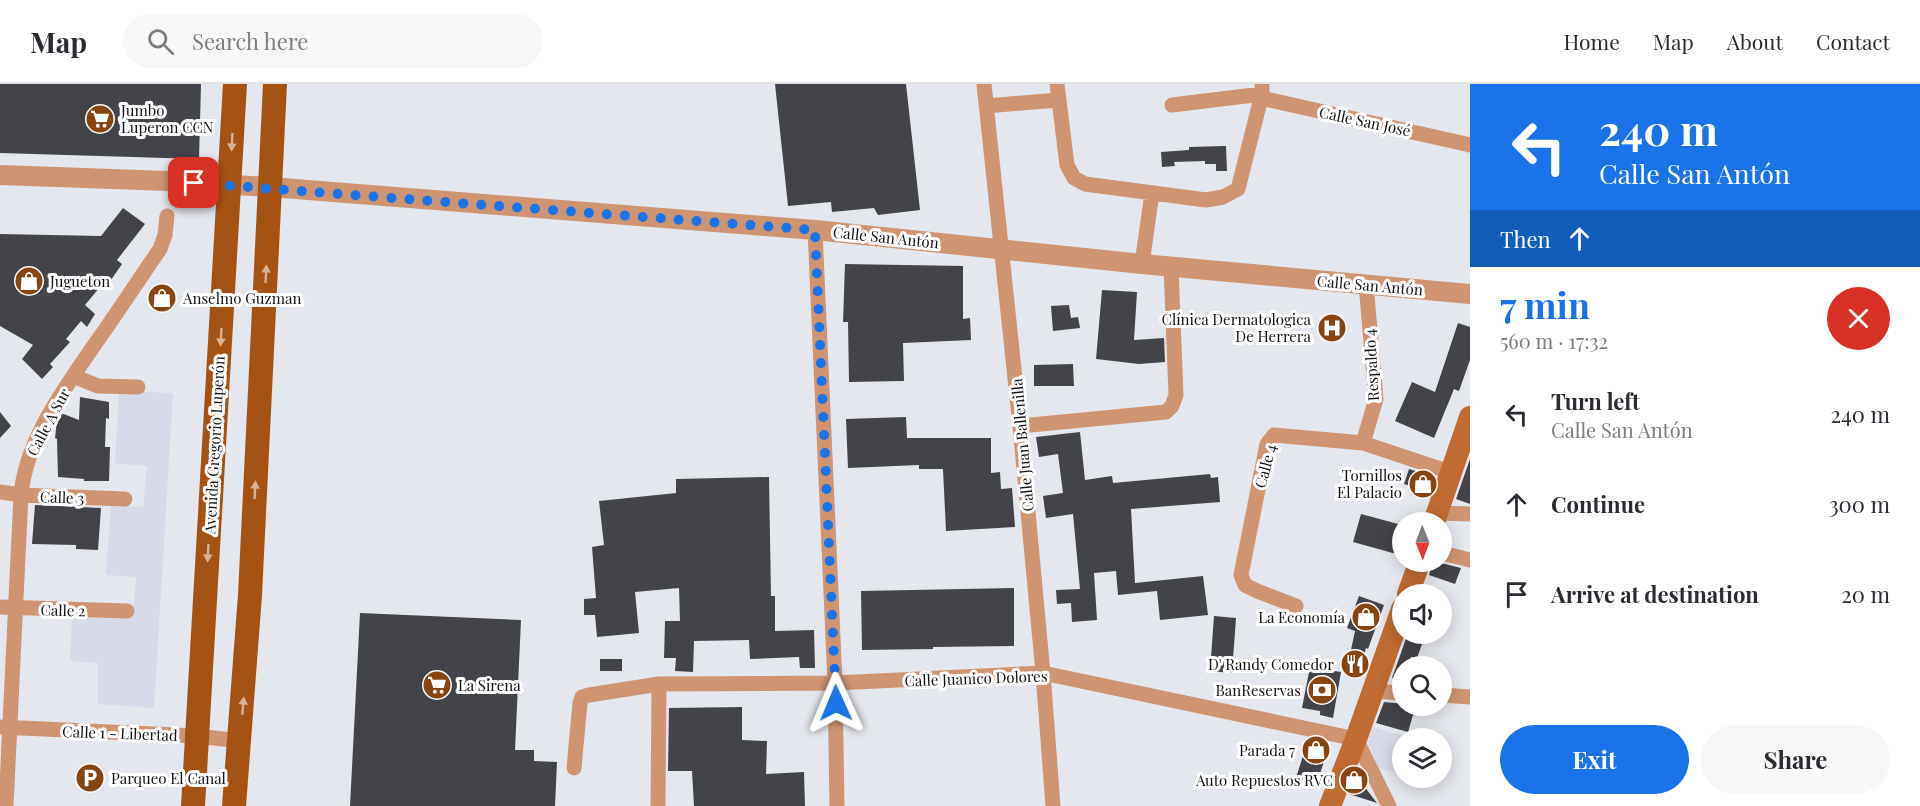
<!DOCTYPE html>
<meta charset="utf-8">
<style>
body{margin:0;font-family:"Playfair Display",serif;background:#f7f7f7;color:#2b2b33;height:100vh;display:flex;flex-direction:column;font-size:22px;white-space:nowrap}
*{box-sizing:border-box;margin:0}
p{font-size:20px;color:#7c7c81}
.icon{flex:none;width:33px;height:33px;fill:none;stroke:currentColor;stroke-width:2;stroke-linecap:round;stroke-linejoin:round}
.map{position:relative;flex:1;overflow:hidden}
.drawer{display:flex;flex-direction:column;background:#fff;width:450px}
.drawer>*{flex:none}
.banner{background:#1a73e8;color:#fff;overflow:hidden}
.needle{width:39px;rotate:179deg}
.buttons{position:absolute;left:1392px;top:428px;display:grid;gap:12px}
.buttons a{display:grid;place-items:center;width:60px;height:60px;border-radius:50%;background:#fff;box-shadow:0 3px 15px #0003;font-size:30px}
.pin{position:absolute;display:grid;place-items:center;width:51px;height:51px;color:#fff;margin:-26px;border-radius:12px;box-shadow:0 3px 9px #0006}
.me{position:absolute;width:66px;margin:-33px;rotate:359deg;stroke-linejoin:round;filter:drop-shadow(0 0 4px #0008)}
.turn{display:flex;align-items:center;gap:21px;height:126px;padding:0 30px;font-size:27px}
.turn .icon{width:78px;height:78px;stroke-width:2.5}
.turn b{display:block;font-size:42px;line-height:51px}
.then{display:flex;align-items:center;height:57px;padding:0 30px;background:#0003;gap:12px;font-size:22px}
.round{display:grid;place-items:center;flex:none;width:63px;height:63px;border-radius:32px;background:#f7f7f7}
.overview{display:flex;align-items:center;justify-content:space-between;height:102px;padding:0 30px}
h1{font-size:36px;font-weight:700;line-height:45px;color:#1a73e8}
.action{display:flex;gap:12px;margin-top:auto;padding:12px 30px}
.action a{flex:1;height:69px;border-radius:36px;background:#1a73e8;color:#fff;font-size:24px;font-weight:700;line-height:69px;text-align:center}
.action a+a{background:#f7f7f7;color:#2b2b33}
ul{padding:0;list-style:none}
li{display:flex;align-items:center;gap:18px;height:90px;padding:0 30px}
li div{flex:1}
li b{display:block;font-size:22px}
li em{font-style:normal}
header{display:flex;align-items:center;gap:36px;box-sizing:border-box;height:84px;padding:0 30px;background:#fff;border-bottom:2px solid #e1e1e2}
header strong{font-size:28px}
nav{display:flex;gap:33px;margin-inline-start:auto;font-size:21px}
.search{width:420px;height:54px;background:#f7f7f7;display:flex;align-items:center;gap:15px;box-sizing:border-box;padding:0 21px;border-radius:33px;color:#7c7c81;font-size:22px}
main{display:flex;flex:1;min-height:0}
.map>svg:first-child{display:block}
.built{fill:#d7dae8}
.building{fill:#43444a}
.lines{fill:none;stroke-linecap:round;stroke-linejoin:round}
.minor{stroke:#cf9573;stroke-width:15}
.tertiary{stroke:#cf9573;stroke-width:20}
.secondary{stroke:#bf6b32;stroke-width:22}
.primary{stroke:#a55315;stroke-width:24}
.oneway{fill:#d6b296}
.route{stroke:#1a73e8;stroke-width:10;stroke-dasharray:0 18}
.labels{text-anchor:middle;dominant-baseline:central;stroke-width:6;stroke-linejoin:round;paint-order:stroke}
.poi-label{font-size:15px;fill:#111113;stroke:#fff;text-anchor:end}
.street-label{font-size:15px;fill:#111113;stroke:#fff}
</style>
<header>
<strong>Map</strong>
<div class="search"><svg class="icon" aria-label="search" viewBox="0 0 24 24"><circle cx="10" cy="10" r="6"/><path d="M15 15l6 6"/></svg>Search here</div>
<nav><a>Home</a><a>Map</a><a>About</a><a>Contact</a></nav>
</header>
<main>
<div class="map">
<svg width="1470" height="722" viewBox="0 0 1470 722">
<rect width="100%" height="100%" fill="#e5e7ee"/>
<!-- built -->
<path class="built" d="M119,307L173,309L154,624L98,620V579L70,577L72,534L133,533L136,493L106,491L111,421L143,423L147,382L115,379Z
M1372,643L1412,654H1402L1401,690L1378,684L1368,658Z"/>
<!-- building -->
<path class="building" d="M0,0H201L199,75L0,69Z
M775,0H906L920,126L878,131L874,124L832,128L831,118L788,122Z
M1226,62L1227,87H1216V80H1205V77L1174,78L1175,82L1162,83L1161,68L1189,66V63Z
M123,124L145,140L117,176L122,180L104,206L100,203L85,221L95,230L87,243L81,237L66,255L70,258L50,280L53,283L42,295L22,275L33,261L0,242V150L101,152Z
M845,180L963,182V235L970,234L971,256L903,259L904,297L849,298L848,238H843Z
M1102,206L1137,208L1134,256L1164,254L1165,278L1139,280L1096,275Z
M1069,221L1071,234L1078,233L1080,244L1053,247L1051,222Z
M1458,239L1470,243V276L1459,307L1454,305L1434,354L1395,337L1412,298L1435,308Z
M1073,280L1074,302H1034V281Z
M80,313L109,318V335L106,334L105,363H110L109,397H84V395L58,393L57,355L55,354L57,336L61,329L79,336Z
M0,328L11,342L0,354Z
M906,333L907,354H991V389L1000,388L1001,405L1012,404L1015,443L946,447L943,385H919V381L848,384L846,335Z
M1080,348L1085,396L1112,392L1113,399L1210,390L1211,394L1218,393L1220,418L1131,425L1135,499L1203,492L1208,531L1160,536L1157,507L1118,511L1116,487L1094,489L1097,536L1072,538L1071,519L1057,520L1056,506L1080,505L1073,430L1046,434L1043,412L1063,409L1058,370L1039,373L1036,353Z
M1470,375V420L1456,415Z
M1409,385L1429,391L1424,406L1404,400Z
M769,393L771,512H775V547L814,546L815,584H800L799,573L750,575L749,556L694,557L693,588L675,587L676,574H664L665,537H680L679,504L635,508L639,549L597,553L595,531H584V515L596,514L592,463L604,461L599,417L676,409V395Z
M35,421L101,424L98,466L76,465V461L32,460Z
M1361,430L1402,441V461L1400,471L1353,458Z
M1433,477L1461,484L1455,500L1429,491Z
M1014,504V562L933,563V565L862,566L861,507Z
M1359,512L1384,521L1368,565L1366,564L1359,588L1347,584L1355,547L1347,544Z
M360,529L521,536L515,666H534V677L557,678L555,722H350Z
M1214,532L1236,534L1232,589L1210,587Z
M1408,549H1426L1417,574L1411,573L1410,582H1402V596L1392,594Z
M600,575H622V587H600Z
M1310,583L1341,588L1333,634L1320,631V627L1302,624Z
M1384,618L1416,621L1408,648L1376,639Z
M742,623V656L767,657L766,690L804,688L805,722H694L692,687H668L669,624Z
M1308,656L1329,662L1319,693L1316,692L1314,700L1296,694Z
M1356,692L1357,693L1377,719L1349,710Z"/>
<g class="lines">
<!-- minor -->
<path class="minor" d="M984,0L1020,342L1043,589L1053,722
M1057,0L1067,81L1074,94L1085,100L1206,116L1223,113L1238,105L1262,10V0
M1261,14L1470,61
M1172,21L1262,10
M986,22L1058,16
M815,146L835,599L837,722
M1142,180L1152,109
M73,292L98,302L138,303
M1020,342L1166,328L1172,322L1176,311L1171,183
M1363,359L1376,315L1366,200
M0,408L21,411L125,415
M1437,429L1470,430
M1442,469L1470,476
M1296,522L1257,507L1245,501L1241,491L1267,360L1274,351L1363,359L1450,388
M0,523L127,527
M1373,607L1402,609
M1442,611L1470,613
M0,643L197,652L240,657
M574,684L580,619L582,613L589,611L659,600L835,599L1043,589L1356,655L1389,722
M6,722L21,411C26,355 64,306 95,260C117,229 138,197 160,165L165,151L167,132
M658,722L659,600"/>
<!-- tertiary -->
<path class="tertiary" d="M0,91L168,97L270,103L815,146L1142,180L1470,210"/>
<!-- secondary -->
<path class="secondary" d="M1434,438L1470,333
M1408,510L1420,477
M1330,722L1356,655L1402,525"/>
<!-- primary -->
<path class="primary" d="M193,722L235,0
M234,722L250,511L275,0"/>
</g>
<!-- one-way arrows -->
<defs><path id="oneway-solid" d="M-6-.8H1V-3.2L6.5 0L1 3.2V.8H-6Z" transform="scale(1.5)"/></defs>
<g class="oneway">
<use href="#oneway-solid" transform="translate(232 58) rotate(93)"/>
<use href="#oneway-solid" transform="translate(266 190) rotate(-87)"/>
<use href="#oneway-solid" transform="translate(221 253) rotate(93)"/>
<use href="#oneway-solid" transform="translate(255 406) rotate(-87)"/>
<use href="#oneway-solid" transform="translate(208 469) rotate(93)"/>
<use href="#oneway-solid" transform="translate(243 622) rotate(-85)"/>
</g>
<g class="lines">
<!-- route -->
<path class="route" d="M194,99L815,146L836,619"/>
</g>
<!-- icons -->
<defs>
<g id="supermarket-disc" transform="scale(1.5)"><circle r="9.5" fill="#874514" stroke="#fff"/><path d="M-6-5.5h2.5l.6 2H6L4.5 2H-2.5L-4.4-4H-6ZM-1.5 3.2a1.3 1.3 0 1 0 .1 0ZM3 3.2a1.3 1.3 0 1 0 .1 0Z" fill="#fff"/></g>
<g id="shop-disc" transform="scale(1.5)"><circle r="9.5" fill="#874514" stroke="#fff"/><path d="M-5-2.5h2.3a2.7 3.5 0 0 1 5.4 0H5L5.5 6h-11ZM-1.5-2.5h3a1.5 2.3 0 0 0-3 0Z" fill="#fff"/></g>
<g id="hospital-disc" transform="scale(1.5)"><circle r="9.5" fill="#874514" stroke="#fff"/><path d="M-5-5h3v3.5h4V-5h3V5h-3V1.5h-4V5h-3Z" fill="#fff"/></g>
<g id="restaurant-disc" transform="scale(1.5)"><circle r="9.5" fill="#874514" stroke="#fff"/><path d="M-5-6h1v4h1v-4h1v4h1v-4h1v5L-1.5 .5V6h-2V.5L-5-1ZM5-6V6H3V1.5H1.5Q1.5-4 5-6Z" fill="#fff"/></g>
<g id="bank-disc" transform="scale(1.5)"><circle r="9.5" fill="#874514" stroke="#fff"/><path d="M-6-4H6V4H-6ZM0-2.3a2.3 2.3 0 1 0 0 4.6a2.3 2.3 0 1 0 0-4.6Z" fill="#fff"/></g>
<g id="parking-disc" transform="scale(1.5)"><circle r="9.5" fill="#874514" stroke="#fff"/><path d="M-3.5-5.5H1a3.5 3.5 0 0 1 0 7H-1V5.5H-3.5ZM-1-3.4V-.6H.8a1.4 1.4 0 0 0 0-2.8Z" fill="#fff"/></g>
</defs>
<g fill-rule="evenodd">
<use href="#supermarket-disc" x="100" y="35"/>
<use href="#shop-disc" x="29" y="197"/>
<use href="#shop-disc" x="162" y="214"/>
<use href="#hospital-disc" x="1332" y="244"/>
<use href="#shop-disc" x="1423" y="400"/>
<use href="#shop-disc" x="1366" y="533"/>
<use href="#restaurant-disc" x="1355" y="580"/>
<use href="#supermarket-disc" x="437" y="601"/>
<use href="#bank-disc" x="1322" y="606"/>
<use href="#shop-disc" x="1316" y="666"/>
<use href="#parking-disc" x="90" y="694"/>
<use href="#shop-disc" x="1354" y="696"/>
</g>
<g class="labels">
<!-- poi labels -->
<g class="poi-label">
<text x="121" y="26" text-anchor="start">Jumbo<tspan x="121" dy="17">Luperon CCN</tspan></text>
<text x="50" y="197" text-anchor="start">Jugueton</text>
<text x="183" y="214" text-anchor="start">Anselmo Guzman</text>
<text x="1311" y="235">Clínica Dermatologica<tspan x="1311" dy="17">De Herrera</tspan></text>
<text x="1402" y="391">Tornillos<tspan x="1402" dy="17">El Palacio</tspan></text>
<text x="1345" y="533">La Economía</text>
<text x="1334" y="580">D' Randy Comedor</text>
<text x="458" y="601" text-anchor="start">La Sirena</text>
<text x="1301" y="606">BanReservas</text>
<text x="1295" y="666">Parada 7</text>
<text x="111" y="694" text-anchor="start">Parqueo El Canal</text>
<text x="1333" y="696">Auto Repuestos RVC</text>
</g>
<!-- street labels -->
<g class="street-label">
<text transform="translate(1365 37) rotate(12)">Calle San José</text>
<text transform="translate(886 153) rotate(6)">Calle San Antón</text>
<text transform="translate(1370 201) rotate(5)">Calle San Antón</text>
<text transform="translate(1371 281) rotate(-93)">Respaldo 4</text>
<text transform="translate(48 338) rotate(-62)">Calle A Sur</text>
<text transform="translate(214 361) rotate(-87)">Avenida Gregorio Luperón</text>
<text transform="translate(1022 361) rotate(-95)">Calle Juan Ballenilla</text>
<text transform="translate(1265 382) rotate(-75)">Calle 4</text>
<text transform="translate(62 413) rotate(2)">Calle 3</text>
<text transform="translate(63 526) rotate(1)">Calle 2</text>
<text transform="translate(976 594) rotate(-2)">Calle Juanico Dolores</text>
<text transform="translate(120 649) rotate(2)">Calle 1 - Libertad</text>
</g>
</g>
</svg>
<div class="buttons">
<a><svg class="needle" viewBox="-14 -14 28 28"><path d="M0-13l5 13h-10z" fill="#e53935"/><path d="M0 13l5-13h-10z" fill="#7c7c81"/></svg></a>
<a><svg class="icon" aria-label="sound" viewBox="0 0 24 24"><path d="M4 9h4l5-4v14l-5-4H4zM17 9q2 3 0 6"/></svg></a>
<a><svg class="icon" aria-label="search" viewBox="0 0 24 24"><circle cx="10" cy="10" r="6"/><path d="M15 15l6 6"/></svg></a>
<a><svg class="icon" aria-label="layers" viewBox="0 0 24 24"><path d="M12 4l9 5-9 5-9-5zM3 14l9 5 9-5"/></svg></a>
</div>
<div class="pin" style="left:194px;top:99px;background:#d93025"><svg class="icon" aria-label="arrive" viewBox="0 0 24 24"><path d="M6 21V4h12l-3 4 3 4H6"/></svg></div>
<svg class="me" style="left:836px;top:619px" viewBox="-20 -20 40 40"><path d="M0-17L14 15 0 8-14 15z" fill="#1a73e8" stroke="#fff" stroke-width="4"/></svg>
</div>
<section class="drawer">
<div class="banner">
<div class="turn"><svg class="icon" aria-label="left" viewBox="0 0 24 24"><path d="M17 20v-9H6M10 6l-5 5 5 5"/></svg><div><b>240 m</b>Calle San Antón</div></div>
<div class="then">Then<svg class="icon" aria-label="ahead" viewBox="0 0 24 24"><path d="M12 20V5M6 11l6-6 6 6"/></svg></div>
</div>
<div class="overview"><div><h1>7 min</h1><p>560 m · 17:32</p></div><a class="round" style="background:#d93025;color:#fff"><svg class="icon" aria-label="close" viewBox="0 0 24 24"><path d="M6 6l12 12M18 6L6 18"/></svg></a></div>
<ul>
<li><svg class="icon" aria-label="left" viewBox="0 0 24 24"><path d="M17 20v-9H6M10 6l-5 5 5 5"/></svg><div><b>Turn left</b><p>Calle San Antón</p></div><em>240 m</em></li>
<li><svg class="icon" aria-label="ahead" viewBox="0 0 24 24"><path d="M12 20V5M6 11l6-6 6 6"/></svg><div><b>Continue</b></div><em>300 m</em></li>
<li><svg class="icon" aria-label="arrive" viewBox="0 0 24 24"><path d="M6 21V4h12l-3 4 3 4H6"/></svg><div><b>Arrive at destination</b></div><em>20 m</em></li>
</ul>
<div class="action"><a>Exit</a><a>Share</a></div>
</section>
</main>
